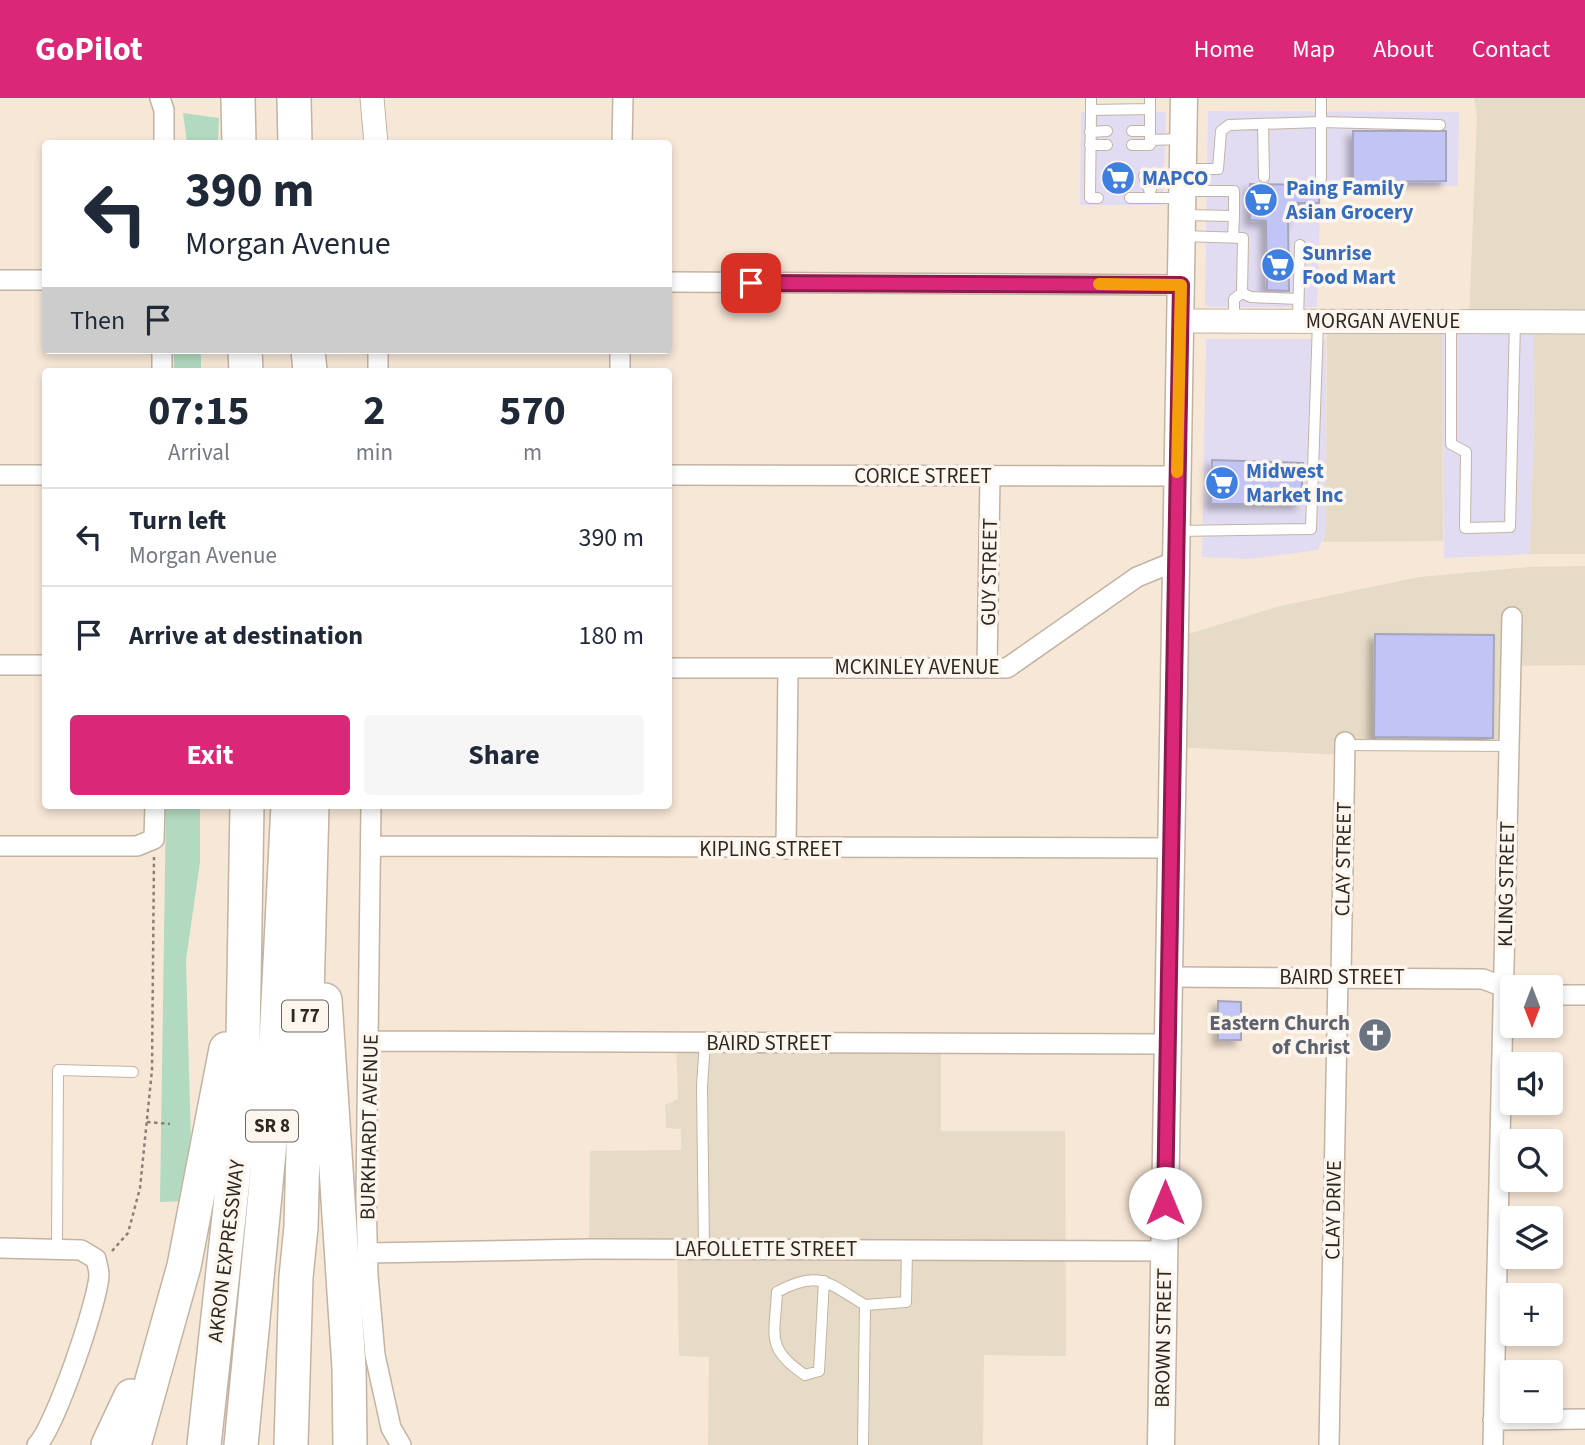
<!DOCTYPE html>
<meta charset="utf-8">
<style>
body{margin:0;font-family:"Source Sans 3",sans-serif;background:#f6f6f7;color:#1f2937;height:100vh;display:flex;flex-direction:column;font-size:26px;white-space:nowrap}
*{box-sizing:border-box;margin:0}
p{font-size:23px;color:#747a83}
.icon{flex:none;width:38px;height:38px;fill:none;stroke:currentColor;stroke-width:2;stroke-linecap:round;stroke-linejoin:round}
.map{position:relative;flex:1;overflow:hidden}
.side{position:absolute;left:42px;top:270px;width:630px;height:441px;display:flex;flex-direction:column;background:#fff;border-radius:7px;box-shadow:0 4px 10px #0003}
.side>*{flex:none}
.banner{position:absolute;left:42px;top:42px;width:630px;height:214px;border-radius:7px;box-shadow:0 4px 10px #0003;background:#fff;color:#1f2937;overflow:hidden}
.needle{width:46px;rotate:180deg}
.buttons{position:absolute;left:1500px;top:877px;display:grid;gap:14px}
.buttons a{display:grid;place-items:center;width:63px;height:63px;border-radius:7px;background:#fff;box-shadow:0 4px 10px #0003;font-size:35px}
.pin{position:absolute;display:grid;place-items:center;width:60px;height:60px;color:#fff;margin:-30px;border-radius:14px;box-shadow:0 4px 10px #0006}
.me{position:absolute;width:77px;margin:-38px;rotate:0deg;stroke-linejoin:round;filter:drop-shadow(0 0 5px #0008)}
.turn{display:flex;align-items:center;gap:24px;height:147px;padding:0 28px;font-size:32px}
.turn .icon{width:91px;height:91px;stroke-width:2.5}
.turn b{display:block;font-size:49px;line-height:60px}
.then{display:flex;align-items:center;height:66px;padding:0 28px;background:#0003;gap:14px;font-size:26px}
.eta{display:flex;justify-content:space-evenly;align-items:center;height:119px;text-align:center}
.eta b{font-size:42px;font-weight:700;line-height:49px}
.action{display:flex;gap:14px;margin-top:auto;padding:14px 28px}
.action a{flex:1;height:80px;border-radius:7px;background:#db2777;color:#fff;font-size:28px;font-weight:700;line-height:80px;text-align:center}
.action a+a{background:#f6f6f7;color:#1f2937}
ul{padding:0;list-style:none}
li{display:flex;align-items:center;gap:21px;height:98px;padding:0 28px;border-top:2px solid #e0e1e3}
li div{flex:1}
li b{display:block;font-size:26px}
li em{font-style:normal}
header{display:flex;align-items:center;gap:42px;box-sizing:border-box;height:98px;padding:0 35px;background:#db2777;color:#fff}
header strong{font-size:33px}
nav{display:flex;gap:38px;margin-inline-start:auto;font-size:24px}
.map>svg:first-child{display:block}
.commercial{fill:#e2dcf2}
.industrial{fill:#e6dbc7}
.green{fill:#b2dac0}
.building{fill:#c2c4f5;stroke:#a5a6ba;stroke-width:2;filter:url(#shadow)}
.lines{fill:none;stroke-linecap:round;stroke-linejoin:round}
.service-casing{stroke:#c3b3a3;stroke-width:12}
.minor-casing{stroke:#c3b3a3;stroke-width:22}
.tertiary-casing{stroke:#c3b3a3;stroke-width:25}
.secondary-casing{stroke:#c3b3a3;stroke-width:29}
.motorway-casing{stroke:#c3b3a3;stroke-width:36}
.path{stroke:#8b8076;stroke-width:2.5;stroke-dasharray:3.5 3.5;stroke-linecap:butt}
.service{stroke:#fff;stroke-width:10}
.minor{stroke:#fff;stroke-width:19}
.tertiary{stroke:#fff;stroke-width:23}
.secondary{stroke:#fff;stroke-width:26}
.motorway{stroke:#fff;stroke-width:33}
.route-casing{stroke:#8e194d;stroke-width:18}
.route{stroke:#db2777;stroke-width:12}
.slow{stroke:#f59e0b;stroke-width:12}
.labels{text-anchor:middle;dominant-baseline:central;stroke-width:7;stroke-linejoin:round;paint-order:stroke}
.shield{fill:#fdf6ef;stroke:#6d6660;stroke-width:2}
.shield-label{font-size:19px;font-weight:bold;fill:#2f2822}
.shop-label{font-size:21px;font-weight:bold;fill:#366cbe;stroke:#fdf6ef;text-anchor:start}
.street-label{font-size:21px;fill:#2f2822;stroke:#fdf6ef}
.worship-label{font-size:21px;font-weight:bold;fill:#5b616d;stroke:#fdf6ef;text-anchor:end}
</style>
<header>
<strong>GoPilot</strong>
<nav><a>Home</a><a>Map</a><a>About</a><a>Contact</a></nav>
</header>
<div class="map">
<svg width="1585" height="1347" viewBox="0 0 1585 1347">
<defs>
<filter id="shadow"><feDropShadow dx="-5.5" dy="5.5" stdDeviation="3.5" flood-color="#0004"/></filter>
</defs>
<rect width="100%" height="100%" fill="#f7e7d7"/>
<!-- commercial -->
<path class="commercial" d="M1208,13L1459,14L1458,88L1321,86L1317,209H1210L1205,206Z
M1081,14H1166L1163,107H1080Z
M1442,223L1533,224L1534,330L1530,456L1444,460Z
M1206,241H1326V433L1318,452L1250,461L1202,459Z"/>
<!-- industrial -->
<path class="industrial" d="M1474,0H1585V456H1530L1534,330L1533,224L1469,223L1477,19Z
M1327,223H1442L1443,443L1322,444L1326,433Z
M1585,468V567L1511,568L1509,648L1345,644L1344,657L1173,649L1175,540L1280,508L1419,479L1529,469Z
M676,944L941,945V1033H1065L1066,1258L984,1257L983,1347H708L709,1259L679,1258L677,1151H589L590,1053L681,1052V1031L666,1030L665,1007L678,1001Z"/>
<!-- green -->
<path class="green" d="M183,15L219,20L218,45H187Z
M174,252H201V273H174Z
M166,707H200V764L186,862L191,1046L184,1103L160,1104Z"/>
<!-- building -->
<path class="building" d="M1353,33H1446V83L1353,84Z
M1250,86L1319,87V105H1293V123H1288L1289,193L1267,192L1266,123L1250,122Z
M1212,362L1303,365L1301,406H1211Z
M1375,536L1494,537L1493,640L1374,639Z
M1218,903L1241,904V942H1218Z"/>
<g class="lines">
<!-- service casing -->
<g class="service-casing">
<path id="service" d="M1091,0V12L1150,11V0
M1150,11V42L1183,41
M1091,12L1090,100H1098
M1263,26L1264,79
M1132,33H1150
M1090,34L1107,33
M1090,47H1107
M1132,47H1150
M1183,71H1218L1221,33L1229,27L1321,24V0
M1144,78L1150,94L1155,78
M1321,80V24L1440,27
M1183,93H1234V118L1184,117
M1130,100H1182
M1183,138L1243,140L1242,195L1234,201V223
M1233,139L1234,118
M1242,195L1251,199L1298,201
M1298,222L1300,147
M1451,225V346L1466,354L1465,430L1510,429L1515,224
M1177,433L1311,431L1318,224
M1344,647L1509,648
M57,1151L58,972L133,974
M704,1151L702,988L705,944
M824,1183L819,1273L805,1277C765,1250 775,1238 777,1194C819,1171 828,1185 865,1207
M863,1347L865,1207L906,1204L907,1152"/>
</g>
<!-- minor casing -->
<g class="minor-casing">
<path id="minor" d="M160,0L164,12V46
M622,46L623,0
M0,182H46
M668,184L1181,187
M378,252V273
M162,273V252
M620,273V252
M0,377H46
M668,377L1177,378
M0,567H46
M668,570H1007L1137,479L1176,463
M987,570L990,379
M371,707L366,1100L368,1178L375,1257L391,1330L401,1347
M0,748H137L154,741L155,707
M371,748L1171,750
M786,751L788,570
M1341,878L1345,644
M1170,879L1483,881L1512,892
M1550,897H1585
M370,943L1168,946
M0,1150L81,1152L96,1161C97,1166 99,1172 99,1177C98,1204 55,1329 37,1347
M368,1155L589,1151L1165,1153
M1493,1322L1585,1321
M1329,1347L1338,878
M1493,1347L1512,519"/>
</g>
<!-- tertiary casing -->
<g class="tertiary-casing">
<path id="tertiary" d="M372,0L376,46
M1181,223L1585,224"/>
</g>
<!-- secondary casing -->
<g class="secondary-casing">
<path id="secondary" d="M1161,1347L1184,0"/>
</g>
<!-- motorway casing -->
<g class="motorway-casing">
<path id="motorway" d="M238,0L239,46
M294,0L295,46
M245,252L246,273
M308,252L310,273
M325,902L349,1270L350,1347
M108,1347L131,1298
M134,1347L184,1168L226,951
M204,1347L242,999L247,707
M241,1347L272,1023L288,707
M291,1347L296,1179L301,1129L312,707"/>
</g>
<!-- path -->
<path class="path" d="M147,1024L170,1026
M112,1153L128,1135L140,1090L152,972L154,759"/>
<!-- service -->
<use href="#service" class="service"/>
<!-- minor -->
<use href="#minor" class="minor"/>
<!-- tertiary -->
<use href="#tertiary" class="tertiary"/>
<!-- secondary -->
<use href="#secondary" class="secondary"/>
<!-- motorway -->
<use href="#motorway" class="motorway"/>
</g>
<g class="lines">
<!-- route casing -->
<g class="route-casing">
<path id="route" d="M751,185L1181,187L1165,1105"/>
</g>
<!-- route -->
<use href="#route" class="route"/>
<!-- slow -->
<path class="slow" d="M1099,186L1181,187L1177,374"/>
</g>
<!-- icons -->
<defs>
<g id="supermarket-disc" transform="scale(1.75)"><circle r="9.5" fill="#3f7fe0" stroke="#fdf6ef"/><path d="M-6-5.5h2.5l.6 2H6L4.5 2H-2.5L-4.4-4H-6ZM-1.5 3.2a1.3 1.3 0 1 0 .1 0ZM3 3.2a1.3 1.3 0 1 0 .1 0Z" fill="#fff"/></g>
<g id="church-disc" transform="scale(1.75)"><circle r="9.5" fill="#6b7280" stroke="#fdf6ef"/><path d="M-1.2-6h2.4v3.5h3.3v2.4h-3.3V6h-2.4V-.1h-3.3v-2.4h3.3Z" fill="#fff"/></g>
</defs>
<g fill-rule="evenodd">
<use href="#supermarket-disc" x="1118" y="80"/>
<use href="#supermarket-disc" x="1261" y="102"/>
<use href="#supermarket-disc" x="1278" y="167"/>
<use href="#supermarket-disc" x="1222" y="385"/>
<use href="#church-disc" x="1375" y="937"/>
</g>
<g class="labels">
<!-- shield labels -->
<g class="shield">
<rect x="282" y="902.5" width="46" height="31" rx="5"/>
<rect x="246" y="1012.5" width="52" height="31" rx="5"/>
</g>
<g class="shield-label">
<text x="305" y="918">I 77</text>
<text x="272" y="1028">SR 8</text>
</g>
<!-- shop labels -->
<g class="shop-label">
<text x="1142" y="80">MAPCO</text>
<text x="1286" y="90">Paing Family<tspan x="1286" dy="24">Asian Grocery</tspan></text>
<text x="1302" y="155">Sunrise<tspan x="1302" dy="24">Food Mart</tspan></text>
<text x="1246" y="373">Midwest<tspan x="1246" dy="24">Market Inc</tspan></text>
</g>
<!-- street labels -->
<g class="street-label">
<text x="1383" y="223">MORGAN AVENUE</text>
<text x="923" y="378">CORICE STREET</text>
<text transform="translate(989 474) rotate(-89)">GUY STREET</text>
<text x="917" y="569">MCKINLEY AVENUE</text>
<text x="771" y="751">KIPLING STREET</text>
<text transform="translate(1343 761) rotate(-89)">CLAY STREET</text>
<text transform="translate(1506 786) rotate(-89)">KLING STREET</text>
<text x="1342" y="879">BAIRD STREET</text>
<text x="769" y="945">BAIRD STREET</text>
<text transform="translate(369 1029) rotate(-89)">BURKHARDT AVENUE</text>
<text transform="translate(1333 1112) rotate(-89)">CLAY DRIVE</text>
<text x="766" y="1151">LAFOLLETTE STREET</text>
<text transform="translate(226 1153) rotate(-83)">AKRON EXPRESSWAY</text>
<text transform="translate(1163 1240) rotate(-89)">BROWN STREET</text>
</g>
<!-- worship labels -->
<g class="worship-label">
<text x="1350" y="925">Eastern Church<tspan x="1350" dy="24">of Christ</tspan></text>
</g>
</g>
</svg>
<div class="buttons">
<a><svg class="needle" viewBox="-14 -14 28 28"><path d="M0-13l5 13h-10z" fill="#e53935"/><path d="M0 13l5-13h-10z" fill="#747a83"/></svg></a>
<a><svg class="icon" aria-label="sound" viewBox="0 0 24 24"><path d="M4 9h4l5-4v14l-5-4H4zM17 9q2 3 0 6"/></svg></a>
<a><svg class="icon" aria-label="search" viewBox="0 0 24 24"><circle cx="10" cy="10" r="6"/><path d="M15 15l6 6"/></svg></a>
<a><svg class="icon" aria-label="layers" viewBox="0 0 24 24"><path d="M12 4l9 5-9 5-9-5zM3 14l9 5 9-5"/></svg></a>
<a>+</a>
<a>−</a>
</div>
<div class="pin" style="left:751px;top:185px;background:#d93025"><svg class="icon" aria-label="arrive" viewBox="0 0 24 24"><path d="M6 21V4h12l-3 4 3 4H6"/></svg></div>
<svg class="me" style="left:1165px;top:1105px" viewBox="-20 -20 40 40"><circle r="19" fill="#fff"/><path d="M0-13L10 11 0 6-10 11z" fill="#db2777"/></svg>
<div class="banner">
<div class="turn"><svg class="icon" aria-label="left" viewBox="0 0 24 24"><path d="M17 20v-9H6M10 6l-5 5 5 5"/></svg><div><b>390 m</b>Morgan Avenue</div></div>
<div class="then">Then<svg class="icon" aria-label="arrive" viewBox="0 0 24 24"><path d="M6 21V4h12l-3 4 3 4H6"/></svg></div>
</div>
<section class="side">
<div class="eta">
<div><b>07:15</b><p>Arrival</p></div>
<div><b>2</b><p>min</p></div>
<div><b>570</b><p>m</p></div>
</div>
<ul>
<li><svg class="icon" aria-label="left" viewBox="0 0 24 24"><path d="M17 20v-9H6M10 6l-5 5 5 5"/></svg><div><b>Turn left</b><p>Morgan Avenue</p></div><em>390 m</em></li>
<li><svg class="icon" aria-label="arrive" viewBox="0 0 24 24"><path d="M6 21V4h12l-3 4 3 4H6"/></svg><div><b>Arrive at destination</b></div><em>180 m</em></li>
</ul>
<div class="action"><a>Exit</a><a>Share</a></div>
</section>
</div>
